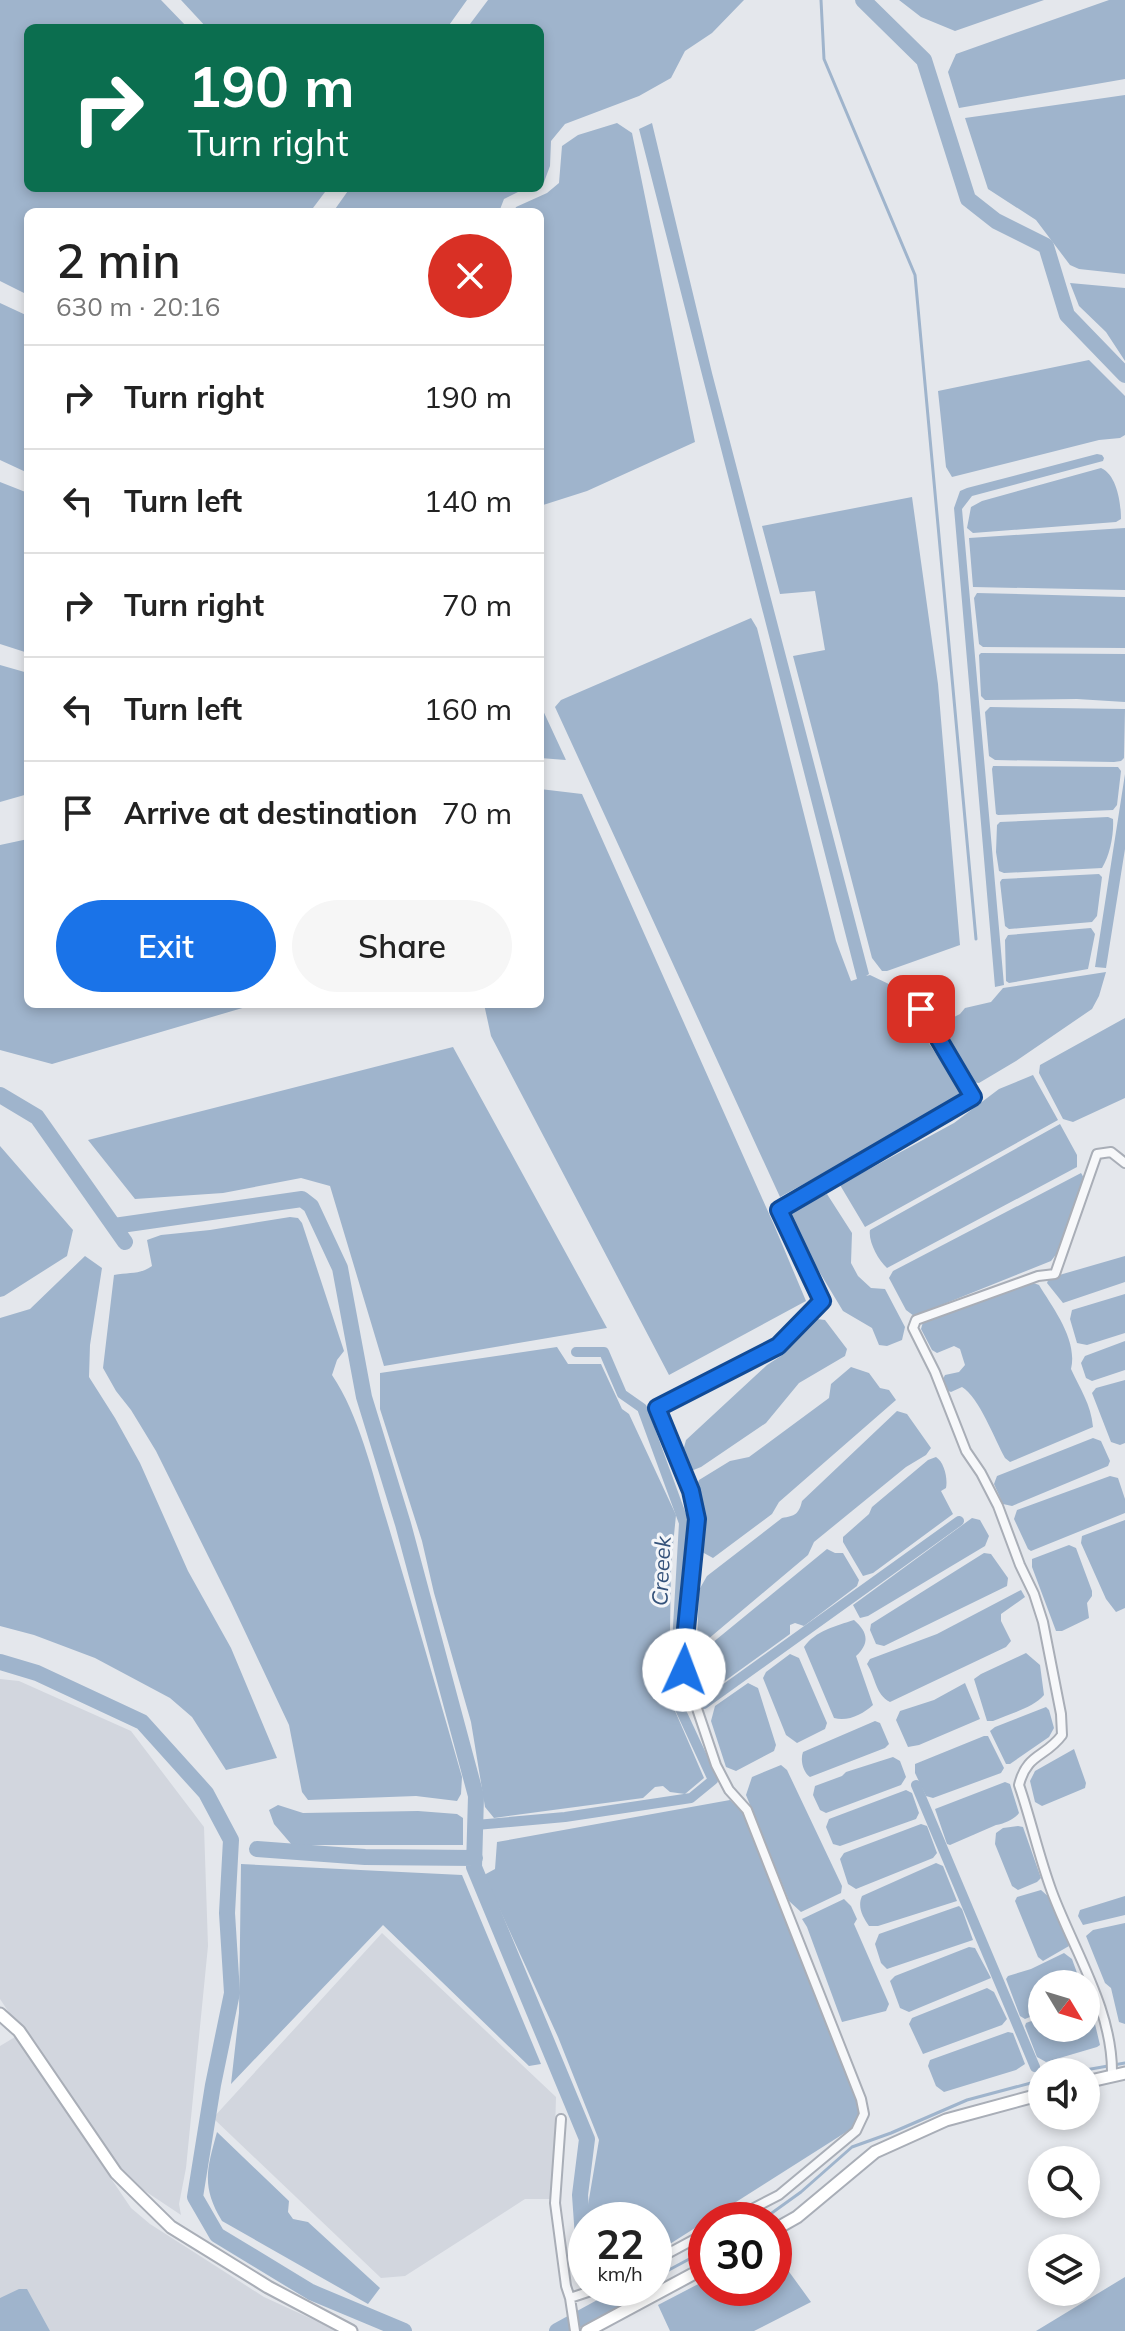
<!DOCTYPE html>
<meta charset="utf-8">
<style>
body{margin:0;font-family:Mulish,sans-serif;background:#f6f6f6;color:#222;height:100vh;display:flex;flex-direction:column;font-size:30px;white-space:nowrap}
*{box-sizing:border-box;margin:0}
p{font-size:26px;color:#767676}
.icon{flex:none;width:44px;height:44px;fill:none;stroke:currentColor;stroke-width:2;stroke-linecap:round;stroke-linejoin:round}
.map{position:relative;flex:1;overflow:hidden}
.side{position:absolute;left:24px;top:208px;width:520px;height:800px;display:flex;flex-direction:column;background:#fff;border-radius:12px;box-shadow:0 4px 12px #0003}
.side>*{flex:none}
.guide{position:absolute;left:24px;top:24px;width:520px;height:168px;border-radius:12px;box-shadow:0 4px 12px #0003;background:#0b6e4f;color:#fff;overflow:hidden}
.needle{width:52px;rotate:128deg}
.buttons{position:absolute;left:1028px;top:1970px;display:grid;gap:16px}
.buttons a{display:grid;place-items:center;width:72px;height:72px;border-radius:50%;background:#fff;box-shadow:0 4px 12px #0003;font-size:40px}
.speed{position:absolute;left:568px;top:2202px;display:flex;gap:16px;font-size:40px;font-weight:700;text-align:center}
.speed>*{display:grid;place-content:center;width:104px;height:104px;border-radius:50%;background:#fff;box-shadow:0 4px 12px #0003;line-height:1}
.speed small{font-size:20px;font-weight:400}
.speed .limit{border:12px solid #d22;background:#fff;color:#111}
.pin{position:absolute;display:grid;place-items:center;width:68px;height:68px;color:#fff;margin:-34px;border-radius:16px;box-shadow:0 4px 12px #0006}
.me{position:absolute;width:88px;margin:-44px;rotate:2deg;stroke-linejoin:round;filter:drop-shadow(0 0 6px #0008)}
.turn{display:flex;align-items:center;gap:28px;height:168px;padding:0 32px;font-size:36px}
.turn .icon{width:104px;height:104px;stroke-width:2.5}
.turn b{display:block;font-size:56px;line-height:68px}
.round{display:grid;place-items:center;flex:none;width:84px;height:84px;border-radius:42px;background:#f6f6f6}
.summary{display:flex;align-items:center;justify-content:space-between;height:136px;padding:0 32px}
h1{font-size:48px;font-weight:600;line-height:60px}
.cta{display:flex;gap:16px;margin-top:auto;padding:16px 32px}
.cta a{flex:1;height:92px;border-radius:48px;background:#1a73e8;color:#fff;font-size:32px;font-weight:600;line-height:92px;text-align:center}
.cta a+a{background:#f6f6f6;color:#222}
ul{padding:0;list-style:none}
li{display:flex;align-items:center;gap:24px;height:104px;padding:0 32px;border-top:2px solid #e0e0e0}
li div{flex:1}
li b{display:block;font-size:30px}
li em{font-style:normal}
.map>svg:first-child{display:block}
.built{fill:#d2d6de}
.water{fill:#9fb4cc}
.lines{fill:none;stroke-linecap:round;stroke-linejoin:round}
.stream{stroke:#9fb4cc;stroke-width:3}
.canal{stroke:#9fb4cc;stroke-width:10}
.river{stroke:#9fb4cc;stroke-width:16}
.street-casing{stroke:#a9aeb7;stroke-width:12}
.secondary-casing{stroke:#a9aeb7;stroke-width:15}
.street{stroke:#f7f8fa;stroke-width:8}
.secondary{stroke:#fff;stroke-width:11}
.route-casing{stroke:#114b97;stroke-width:20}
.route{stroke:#1a73e8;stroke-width:14}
.labels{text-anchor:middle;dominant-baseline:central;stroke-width:6;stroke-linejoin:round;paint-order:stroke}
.water-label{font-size:22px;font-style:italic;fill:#34527a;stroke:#f4f6f9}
</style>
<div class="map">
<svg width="1125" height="2331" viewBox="0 0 1125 2331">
<rect width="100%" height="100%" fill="#e4e7ec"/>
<!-- built -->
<path class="built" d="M0,1679L19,1681L131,1731L204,1827L208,1946L186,2168L179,2204L181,2215L115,2171L0,1999Z
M382,1933L556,2097L553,2199H525L405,2276L381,2278L213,2118Z
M15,2037L131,2208L150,2224L264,2297L338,2331H0V2046Z"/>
<!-- water -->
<path class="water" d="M0,0H161L188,28H28V188H328L310,212H28V295L0,281Z
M181,0H467L447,28H207Z
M488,0H744L712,33L685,51L671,78L639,96L565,124L551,141L550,166L544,182L540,183V28H467Z
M899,0H1044L955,31L921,17Z
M1109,0H1125V79L959,108L948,72L956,54Z
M1125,95V274L1079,269L1070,265L1036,220L988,189L965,118Z
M617,123L632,133L695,442L587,491L540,506V212H514L516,207L547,193L559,183L562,146L578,135Z
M652,123L712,373L869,974L866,976L870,975L895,987L914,1021L964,1096L780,1197L555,707L561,700L751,618L757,628L836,941L851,981L857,979L639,129Z
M350,188H526L504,199L499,212H333Z
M1070,283L1125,288V361L1106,332L1079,306Z
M0,303L28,316V473L0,460Z
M1089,360L1125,396V435L1120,438L1099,440L952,477L946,467L938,391Z
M1097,454L1102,455L1104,458L1103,461L972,496L962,509L1004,985L995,987L954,508L960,491L967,488Z
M1101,468C1117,475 1121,503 1121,519L1116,522L973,533L967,528L971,507L982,501Z
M0,482L28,493V653L0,644Z
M912,497L938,684L960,945L887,971H882L872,958L793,656L825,650L815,591L780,594L762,526Z
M1125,528V590L973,587L969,538Z
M977,593L1125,597V648L983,647L979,644L974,598Z
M981,653L1125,654V702L1077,699L985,700L981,696L979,655Z
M0,665L28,673V794L0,802Z
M540,704L566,760L540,758Z
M990,707L1125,709L1124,758L1121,761L1114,762L995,760L989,756L985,712Z
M993,766L1118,767L1121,771L1117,805L1113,810L998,815L996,814L992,769Z
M1125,774V849L1106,968L1095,967Z
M540,789L582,794L774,1225L806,1301L669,1375L491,1036L484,1004H540Z
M1108,817L1113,819C1114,834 1110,855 1102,868L1004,873L999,871L996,852L997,825L1000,822Z
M28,839V1004H256L52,1064L0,1050V845Z
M1099,874L1102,877L1097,916L1092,922L1009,929L1005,926L1000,882L1002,879Z
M1091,928L1095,934L1088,969L1009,983L1006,981L1005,940L1008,935Z
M1106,972L1099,996L1092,1009L1016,1061L979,1083L972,1082L940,1024L960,1014L965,1008L991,1002L1003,988Z
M1125,1018V1098L1073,1122L1063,1119L1039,1073L1040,1065Z
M453,1047L607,1328L384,1366L330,1186L301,1178L223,1193L135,1199L88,1140Z
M1033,1075L1058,1120L865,1227L840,1185L954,1123L999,1089Z
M1060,1124L1077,1155V1167L887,1268C878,1260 868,1241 870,1230Z
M0,1146L73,1230L67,1256L4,1296L0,1297Z
M1081,1173L1084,1178L1058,1252L1051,1261L914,1316L906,1310L889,1278L893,1271Z
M827,1194L852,1233L851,1263L858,1276L871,1288L885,1289L905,1327L902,1340L887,1346L879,1345L872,1328L843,1311L791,1225L790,1211L805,1202Z
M290,1217L298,1218L302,1223L344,1351L337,1360L332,1375C359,1415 372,1472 386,1518C412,1604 437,1690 462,1777L461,1794L457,1801L416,1796L308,1800L302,1792L289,1725L231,1602L156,1451L131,1410L116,1391L103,1368L114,1275C129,1272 139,1275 152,1266L147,1240L161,1235L210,1230Z
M85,1256L102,1268L90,1345L89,1377L115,1418L140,1463L188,1571L231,1648L277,1758L226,1770L192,1717L170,1698L95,1658L34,1635L0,1626V1318L30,1309Z
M1125,1256V1282L1063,1303L1047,1283L1049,1278Z
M1028,1281L1039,1285C1053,1308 1078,1340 1071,1369C1080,1389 1091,1404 1093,1427L1010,1462L1005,1458C995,1440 979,1397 962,1387L951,1392L946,1390L943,1379L945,1375L959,1372L965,1365L960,1349L954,1346L937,1353L932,1350L921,1329L923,1322Z
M1125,1294V1333L1087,1345L1077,1343L1070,1319L1072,1310Z
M817,1319L825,1320L847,1349L845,1356L799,1383L766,1423L701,1467L691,1471L683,1451L686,1440L767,1365L784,1354Z
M1125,1341V1370L1092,1381L1086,1378L1081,1363L1085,1356Z
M557,1347L568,1364H601L622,1409L629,1414L676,1515L671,1565L669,1697L704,1778L685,1794L670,1792L663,1786L655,1787L643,1798L494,1818L485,1807L471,1722L434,1593L422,1541L380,1409V1373Z
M851,1367L869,1373L880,1388L889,1390L896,1400L779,1502L772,1514L713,1558L702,1552L703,1507L696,1488L699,1480L730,1461L749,1457L829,1398L831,1384Z
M1125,1380V1443L1120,1445L1111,1442L1092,1393L1096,1388Z
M897,1411L907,1414L931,1448L926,1455L906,1467L814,1542L808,1555L701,1645L697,1640L699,1590L707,1576L782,1518C795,1516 799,1514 802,1501Z
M1093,1438L1101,1441L1110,1461L1108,1466L1012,1506L1003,1504L994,1484L997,1476Z
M936,1457C944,1462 948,1478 946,1488L941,1491L953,1514L873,1573L863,1576L843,1542V1537L869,1514L872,1507L928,1460Z
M1110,1476L1118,1478L1125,1499V1513L1031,1551L1028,1549L1014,1519L1017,1510Z
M972,1518L980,1520L989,1536L985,1546L868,1616L860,1618L853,1605Z
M1125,1520V1608L1116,1612L1106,1599L1081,1543L1082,1536Z
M1069,1545L1076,1548L1092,1591V1596L1087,1603L1089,1618L1062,1631H1056L1032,1567V1559Z
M827,1549L835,1553H843L859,1580L857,1586L804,1626L795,1623L790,1625V1634L704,1696L690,1670L695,1657Z
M984,1553L991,1554L1008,1578L1007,1586L884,1646L876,1644L870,1630L871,1624Z
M1021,1590L1025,1597L1001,1614V1621L1011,1641L1006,1647L890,1702C875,1694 876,1678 867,1664L870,1659L937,1634Z
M854,1620C868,1632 870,1643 856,1656L873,1705C863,1714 848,1722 834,1718L804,1647C815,1631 836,1626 854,1620Z
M1026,1653L1040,1665L1044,1695C1033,1708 1009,1714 993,1721H987L974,1679L981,1674Z
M790,1654L799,1658L827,1723L825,1729L797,1743L786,1735L763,1678L766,1672Z
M748,1683L758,1688L776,1745L774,1751L736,1771L726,1767L711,1721L715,1706Z
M965,1683L980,1719L919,1745L908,1747L896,1720L900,1711L934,1700Z
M1046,1707L1049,1710L1054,1728L1049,1737L1010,1764H1006L990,1731L995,1727Z
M875,1721L880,1723L889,1744L885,1748L810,1777C803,1772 800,1760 803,1752Z
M984,1736H988L1004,1768L1001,1773L933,1798L926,1796L915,1773V1764Z
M1074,1749L1086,1783L1085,1788L1042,1806L1035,1802L1030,1781L1035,1771Z
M893,1757L900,1761L906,1777L901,1785L826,1813L820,1810L813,1795L815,1786L842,1776L846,1772Z
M781,1765L787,1770L842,1886L841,1893L801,1912L789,1901L746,1795L752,1777Z
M1005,1782L1010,1784L1019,1813C1015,1819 1004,1824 996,1825L950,1845L947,1844L935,1809Z
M906,1790L912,1793L919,1813L916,1819L840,1846L833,1844L826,1827L829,1819Z
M730,1800L743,1812L857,2100L859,2113L851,2129L654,2254V2220H589L587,2211L599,2140L558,2037L484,1875L495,1869L497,1842Z
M278,1805L303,1813L418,1811L457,1814L463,1818V1845H292L274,1824L269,1810Z
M921,1824L927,1826L937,1853L933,1858L856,1889L848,1884L840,1859L844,1853Z
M1018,1826L1023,1827L1041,1878L1037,1882L1018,1890L1012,1886L995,1844L996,1833L1003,1828Z
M936,1863L943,1866L957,1901L878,1926H869C863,1917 857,1907 862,1896Z
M241,1864L462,1875L541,2064L529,2066L383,1925L231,2084L239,2013Z
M1041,1890L1050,1898L1069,1946L1043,1961L1038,1957L1015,1901L1017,1897Z
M1125,1896V1915L1083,1925L1078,1916L1080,1910Z
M844,1899L851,1906L857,1919L854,1924L889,2004L886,2011L842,2022L807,1927L802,1919Z
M959,1906L962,1909L973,1940L887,1969L881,1963L875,1944L879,1934Z
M1125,1923V2024L1119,2022L1111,1988L1105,1983L1086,1936L1093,1930Z
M969,1947L975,1948L991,1978L909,2012L900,2008L890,1981L895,1976Z
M1064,1953L1072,1959L1081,1984H1042V2012L1025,2019L1020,2016L1006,1979L1008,1976L1031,1969Z
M987,1988L994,1992L1007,2019L1002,2025L923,2054L909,2024L912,2018Z
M1086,2004L1094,2020L1100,2045L1097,2047L1046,2062L1037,2057L1025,2026L1026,2023L1042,2017V2028H1086Z
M1008,2032L1013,2033L1025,2064L1016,2070L944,2092L936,2086L928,2066L930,2060Z
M217,2132L289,2201L288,2212L293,2219L308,2222L380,2288L368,2304L222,2221C201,2186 207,2169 217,2132Z
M774,2251L811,2302L754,2331H670L658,2305L706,2280V2288H774Z
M1125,2277V2331H1036Z
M19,2289H27L50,2331H0V2298Z"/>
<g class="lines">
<!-- stream -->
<path class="stream" d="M821,0L824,59L915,275L976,939
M1074,2072L1125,2063
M762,2220L801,2192L852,2147L891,2133L967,2100L1042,2080
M654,2278L706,2250"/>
<!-- canal -->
<path class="canal" d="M704,1704L959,1521
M916,1785L1035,2067
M476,1825L565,1817L691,1798L713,1780L674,1696L684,1523L642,1408L622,1394L604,1352H576"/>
<!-- river -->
<path class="river" d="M863,0L924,60L968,199L996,221L1046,246L1067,315L1125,375
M0,1095L37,1117L125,1242
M114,1226L302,1199L311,1206L340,1268L364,1397L403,1524L476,1796L474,1867L587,2139L580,2195L586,2280
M0,1662L37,1673L142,1722L206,1793L231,1840L227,1913L232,1993L213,2085L195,2197L217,2235L311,2292L404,2331
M257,1849L365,1857L475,1858
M557,2331L636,2288"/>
<!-- street casing -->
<g class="street-casing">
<path id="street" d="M1112,2074C1113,2010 1074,1951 1052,1892C1039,1857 1031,1820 1019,1785C1027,1753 1045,1758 1062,1735L1061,1714L1043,1622L1034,1594L1020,1565L998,1506L981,1473L966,1451L935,1372L913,1328L916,1320L1038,1276L1055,1274L1097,1154L1111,1152L1125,1163
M561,2119L555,2203L566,2286L570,2298L575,2331
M731,2220L779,2195L856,2131L864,2114L861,2099L747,1810L729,1790L716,1765L684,1670L686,1629L697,1519L691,1491L657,1408L778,1346L822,1301L779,1210L973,1097L921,1009
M654,2261L706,2233
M570,2298L600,2288"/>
</g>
<!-- secondary casing -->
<g class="secondary-casing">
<path id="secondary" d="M0,2014L19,2031L116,2173L171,2227L268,2287L351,2331
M1086,2082L1125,2073
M774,2230L797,2217L875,2152L946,2120L1042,2094
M587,2331L706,2267"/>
</g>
<!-- street -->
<use href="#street" class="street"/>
<!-- secondary -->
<use href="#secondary" class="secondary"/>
</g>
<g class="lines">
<!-- route casing -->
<g class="route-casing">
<path id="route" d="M684,1670L686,1629L697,1519L691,1491L657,1408L778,1346L822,1301L779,1210L973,1097L921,1009"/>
</g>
<!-- route -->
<use href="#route" class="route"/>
</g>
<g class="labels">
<!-- water labels -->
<g class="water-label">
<text transform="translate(661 1571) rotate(-87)">Creeek</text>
</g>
</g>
</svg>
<div class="buttons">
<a><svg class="needle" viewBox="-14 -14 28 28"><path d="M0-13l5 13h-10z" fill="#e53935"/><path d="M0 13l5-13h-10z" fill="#767676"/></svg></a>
<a><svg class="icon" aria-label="sound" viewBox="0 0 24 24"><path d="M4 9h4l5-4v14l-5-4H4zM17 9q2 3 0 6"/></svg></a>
<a><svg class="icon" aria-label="search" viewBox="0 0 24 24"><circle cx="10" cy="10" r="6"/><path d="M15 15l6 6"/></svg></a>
<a><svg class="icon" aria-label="layers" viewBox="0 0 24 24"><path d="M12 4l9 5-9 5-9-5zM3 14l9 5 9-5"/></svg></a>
</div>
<div class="speed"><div>22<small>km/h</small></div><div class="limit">30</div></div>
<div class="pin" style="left:921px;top:1009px;background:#d93025"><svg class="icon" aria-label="arrive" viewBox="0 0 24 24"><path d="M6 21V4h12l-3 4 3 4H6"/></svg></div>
<svg class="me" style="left:684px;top:1670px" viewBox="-20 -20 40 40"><circle r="19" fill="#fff"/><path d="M0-13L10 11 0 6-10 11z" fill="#1a73e8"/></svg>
<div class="guide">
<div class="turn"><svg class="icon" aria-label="right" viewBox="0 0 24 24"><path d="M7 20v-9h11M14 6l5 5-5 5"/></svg><div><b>190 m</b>Turn right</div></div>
</div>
<section class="side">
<div class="summary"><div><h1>2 min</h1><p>630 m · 20:16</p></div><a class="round" style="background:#d93025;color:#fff"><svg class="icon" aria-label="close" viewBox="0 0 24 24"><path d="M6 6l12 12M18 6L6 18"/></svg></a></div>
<ul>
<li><svg class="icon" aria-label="right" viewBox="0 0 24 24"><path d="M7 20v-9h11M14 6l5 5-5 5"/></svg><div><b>Turn right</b></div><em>190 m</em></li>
<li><svg class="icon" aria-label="left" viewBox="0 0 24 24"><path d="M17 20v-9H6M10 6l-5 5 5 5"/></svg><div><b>Turn left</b></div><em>140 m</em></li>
<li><svg class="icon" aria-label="right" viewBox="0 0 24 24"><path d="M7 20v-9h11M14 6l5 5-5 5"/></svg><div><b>Turn right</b></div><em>70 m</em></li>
<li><svg class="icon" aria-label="left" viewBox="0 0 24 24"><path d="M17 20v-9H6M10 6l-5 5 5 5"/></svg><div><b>Turn left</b></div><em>160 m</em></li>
<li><svg class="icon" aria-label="arrive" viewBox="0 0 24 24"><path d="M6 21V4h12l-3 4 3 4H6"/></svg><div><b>Arrive at destination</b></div><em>70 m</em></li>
</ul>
<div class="cta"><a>Exit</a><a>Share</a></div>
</section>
</div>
